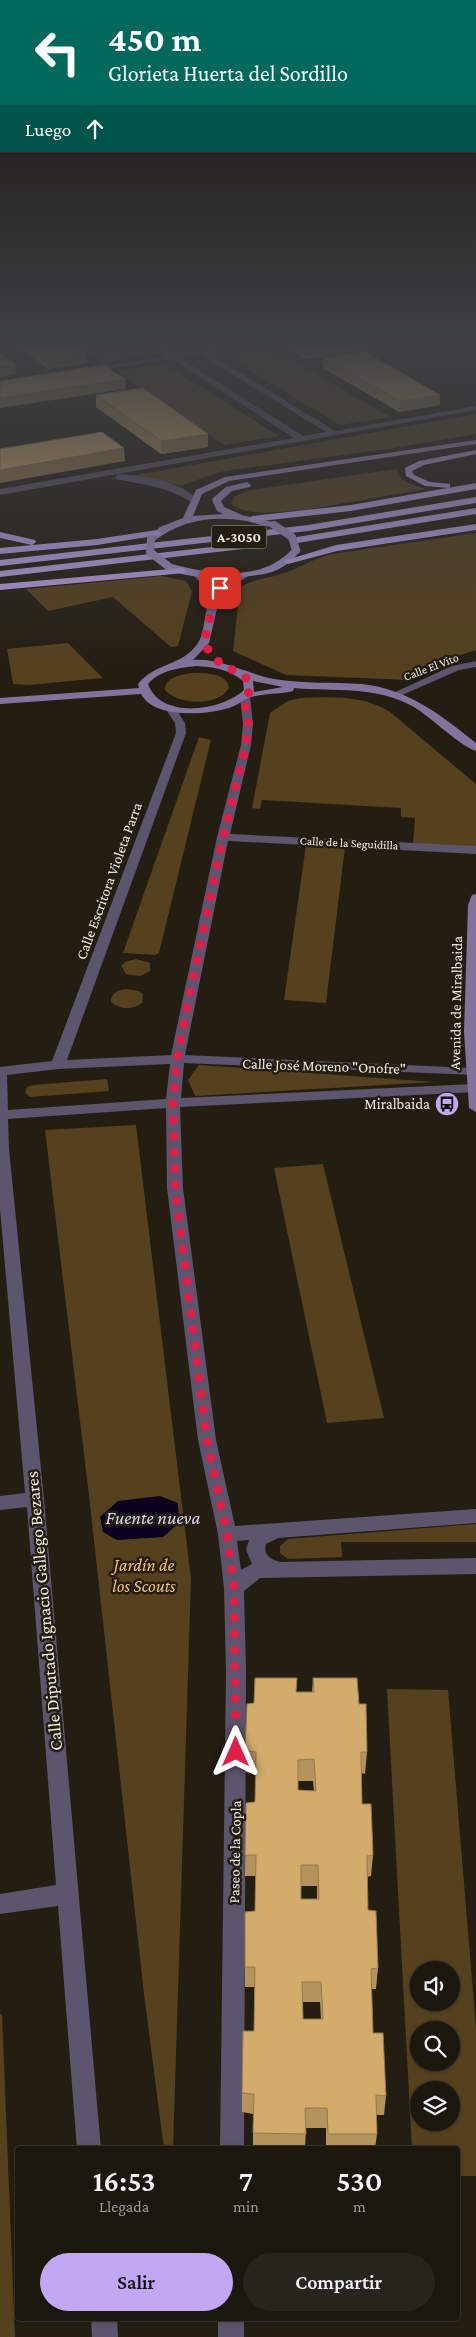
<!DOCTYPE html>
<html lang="es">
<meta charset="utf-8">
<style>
body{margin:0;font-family:"Crimson Pro",serif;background:#28231c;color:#f1f3f6;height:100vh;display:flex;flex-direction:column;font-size:19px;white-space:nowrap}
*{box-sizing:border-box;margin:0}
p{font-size:16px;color:#a09f9e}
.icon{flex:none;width:28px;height:28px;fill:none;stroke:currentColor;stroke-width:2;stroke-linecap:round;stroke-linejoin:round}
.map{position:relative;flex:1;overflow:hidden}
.sheet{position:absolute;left:15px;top:2146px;width:445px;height:175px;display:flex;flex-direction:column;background:#1b160e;border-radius:5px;box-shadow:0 1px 4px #0004,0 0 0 1px #39352e}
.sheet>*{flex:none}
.top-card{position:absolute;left:0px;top:0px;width:476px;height:152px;box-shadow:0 1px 4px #0004,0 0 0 1px #39352e;background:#00695c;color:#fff;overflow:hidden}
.buttons{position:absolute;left:410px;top:1961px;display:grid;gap:10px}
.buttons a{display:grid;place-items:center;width:50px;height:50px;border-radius:50%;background:#1b160e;box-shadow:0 1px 4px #0004,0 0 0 1px #39352e;font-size:25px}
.pin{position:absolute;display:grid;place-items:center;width:42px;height:42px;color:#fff;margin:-21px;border-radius:10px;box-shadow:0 2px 8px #0006}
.me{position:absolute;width:55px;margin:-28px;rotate:0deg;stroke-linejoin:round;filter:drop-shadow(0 0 4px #0008)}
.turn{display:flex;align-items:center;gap:18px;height:105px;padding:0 25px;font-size:22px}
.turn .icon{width:65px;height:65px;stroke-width:2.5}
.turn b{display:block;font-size:35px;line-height:42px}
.then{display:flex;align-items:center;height:48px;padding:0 25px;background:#0003;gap:10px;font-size:19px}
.eta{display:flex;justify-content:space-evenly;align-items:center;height:85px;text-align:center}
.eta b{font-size:30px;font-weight:600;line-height:35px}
.cta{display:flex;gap:10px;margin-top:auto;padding:10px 25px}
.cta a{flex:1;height:58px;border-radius:30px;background:#c2a8f2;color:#111;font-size:20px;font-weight:600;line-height:58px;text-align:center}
.cta a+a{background:#28231c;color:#f1f3f6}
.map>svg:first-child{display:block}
.green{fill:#56411e;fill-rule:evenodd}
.water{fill:#0b001e}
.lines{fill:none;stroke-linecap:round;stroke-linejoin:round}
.street{fill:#5d546e;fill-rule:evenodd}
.secondary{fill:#81739c;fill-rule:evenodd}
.primary{fill:#9d8abf;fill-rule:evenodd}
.highway{fill:#b69fe0;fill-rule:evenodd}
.primary-bridge{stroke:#9d8abf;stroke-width:8}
.wall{fill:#b5935c;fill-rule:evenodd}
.shaded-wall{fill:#94784b}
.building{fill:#d3ab6b;stroke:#94784b;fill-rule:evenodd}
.route{stroke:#e11d48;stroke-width:9;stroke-dasharray:0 16.2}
.labels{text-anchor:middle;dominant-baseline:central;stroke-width:5;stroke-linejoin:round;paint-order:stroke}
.far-street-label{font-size:12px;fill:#f1ece4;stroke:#241d12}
.shield{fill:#241d12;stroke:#b4aea5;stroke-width:1}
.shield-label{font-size:14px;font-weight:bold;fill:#f1ece4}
.street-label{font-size:15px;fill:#f1ece4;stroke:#241d12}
.poi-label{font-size:15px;fill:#f1ece4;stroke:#241d12;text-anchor:end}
.near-park-label{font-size:18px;font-style:italic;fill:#f7c167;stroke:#241d12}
.near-street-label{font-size:18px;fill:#f1ece4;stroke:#241d12}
.near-water-label{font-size:19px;font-style:italic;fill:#dfd4f7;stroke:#241d12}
</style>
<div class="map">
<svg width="476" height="2337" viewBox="0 0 476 2337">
<rect width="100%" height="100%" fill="#241d12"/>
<!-- green -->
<path class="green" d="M79,346H137L152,355L103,363Z
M270,348L390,417L340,425L224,355Z
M164,364L279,436L224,445L117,371Z
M476,414V434L388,449L224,471C209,475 196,481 182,485C178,486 140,476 131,476Z
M396,469C400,483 414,485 426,489L304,510L263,513L245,511L231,504L234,497L246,491Z
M476,533V650L429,665L410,680L286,675L233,651L240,587C252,580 264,579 278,575C297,570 313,558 333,554Z
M162,576L186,581L192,591L178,646L171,647L113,597L48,611L26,589Z
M68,643L103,678L28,685L13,684L7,649Z
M191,673C203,673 227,672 229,688C218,707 178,705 165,690C165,677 181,675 191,673Z
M300,698C332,697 363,695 390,712L476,784V847L413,844L415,818L401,817V808L262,800L260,809L252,808L270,713L288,701Z
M199,737L211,740L159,953L155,955L123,953Z
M306,845L345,847L326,1003L284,1000Z
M136,959L150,963V971L140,976L126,974L121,966L125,962Z
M126,989L139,991L143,994L142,1003C132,1010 120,1010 111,1002C111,992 118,990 126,989Z
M199,1065L435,1082L195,1096L188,1080Z
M107,1079L109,1091L30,1097L25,1093L27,1087L33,1085Z
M136,1125L191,1579L173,2149H164L144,1994L90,1504L45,1130Z
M323,1164L384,1418L327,1423L274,1168Z
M476,1524V1542H341L342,1557L288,1559L280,1553V1546L288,1539Z
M387,1689L448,1690L476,2028V2176H458V2149H412ZM419,1970H451V2002H419ZM419,2030H451V2062H419ZM419,2090H451V2122H419Z
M0,2014H2L15,2337H0Z"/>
<!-- water -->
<path class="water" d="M160,1496L178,1503L179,1523L163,1537L117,1540L103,1532L100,1517L118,1501Z"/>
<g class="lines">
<!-- street -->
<path class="street" d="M152,346H161L174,355L195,351L198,348L203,350L247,346L209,354L335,431L476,406V410L0,495V489L294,438L172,359L88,372L84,370L166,356ZM201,355L326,432L303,436L180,358Z
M119,474C145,477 179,480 198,500L191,502C167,486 143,485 116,479L115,477Z
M476,661V667L459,670L400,696L396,697L391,694L452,666Z
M245,694L250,697L253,724L251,745L230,834L476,846V854L228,841L185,1055L471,1068L476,1069V1075L184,1063L181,1098L473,1084H476V1092L180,1107L183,1188L216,1440L235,1526L476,1509V1523L278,1538L266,1544C263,1555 270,1559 280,1562L476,1558V1574L260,1578L244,1591L246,1672L244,2149H220L226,1672L224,1588L218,1534L198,1440L167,1188L166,1108L8,1119L9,1149L44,1499L101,2149H77L58,1906L0,1914V1894L56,1885L27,1507L0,1510V1496L25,1493L0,1209V1067L52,1061L176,733L175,723L165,708L170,705L174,706L185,723L186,733L67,1060L171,1055L217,837L241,745L243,724L240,697ZM170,1064L166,1099L8,1110L7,1075L58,1069ZM249,1540L246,1550L252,1564L241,1570L237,1541Z
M91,2319H117L118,2337H92Z
M218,2319H244V2337H218Z"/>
<!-- secondary -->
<path class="secondary" d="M194,572C203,571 213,581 215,589L218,586L244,572L252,574L225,590L219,600L209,643L193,660C222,658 247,674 274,679C303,684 333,682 362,684C408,689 441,715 476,743V751C463,748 429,716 414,707C375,685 335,692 294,688L293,691L289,692C278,694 256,694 246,699C241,702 235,706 229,708C206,715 154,719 141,694L0,704V698L139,688L138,684C154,663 183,666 198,643C203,636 204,622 206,613C210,596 207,587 194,576ZM196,666C213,667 229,669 243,681L244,690C221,711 161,720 148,684C161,670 178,668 196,666ZM253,681L283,687L254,692Z
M476,894V1112L469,1108L464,1032L468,905L472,895Z"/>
<!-- primary -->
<path class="primary" d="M476,440V444L229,481L202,494L193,516L223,514L217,511L212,500L213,498L226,487L247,482L251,485L250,487L232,491L221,501L224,507L242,515L277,523V527C268,528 256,523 246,521C213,515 181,520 154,541L147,539L160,527L183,518L196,490L225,477Z
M293,548L301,550C294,559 287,565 277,570C255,580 182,582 163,566L168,563C209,574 262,584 293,548Z"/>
<!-- highway -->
<path class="highway" d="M476,450V454L424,465L412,471L414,475L430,482L450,484V488L425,486L406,476L405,468L419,461Z
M476,483V489L351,511L252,522L248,519L252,516L351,505Z
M476,497V503L308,531L0,566V560L308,525Z
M476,508V514L297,543L293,540L297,537Z
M476,524V530L337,551L288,564L283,561L336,545Z
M157,530L161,533L160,535L97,545L0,554V548L97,539Z
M0,532L35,540L36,542L32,545L0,538Z
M257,542L261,545L260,547L0,577V571Z
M182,568L187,571L185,573L0,590V584Z"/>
<!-- primary-bridge -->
<path class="primary-bridge" d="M274,525L292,537L296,550
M151,539L150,552L168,566"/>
</g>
<!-- wall -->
<path class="wall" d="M16,346H76L86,353L87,363L48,369Z
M286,346H390L305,359L286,348Z
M323,358L440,405L399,412L323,368Z
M96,395L208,447L161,454L96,407Z
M313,1678L359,1704L367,1752L365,1774L361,1773L362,1804L373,1855L371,1876L367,1877L368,1910L378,1968L376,1989H371L373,2033L386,2096L384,2115H376L377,2134L375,2149H326V2128H306L305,2149H253V2114L242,2112V2093L254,2031L255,1987H245V1912L255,1911V1876H245L246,1803L255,1802L256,1774L245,1772V1751L254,1703L296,1692H312ZM298,1781H313L314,1791L298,1790ZM301,1886H317V1899H301ZM303,2002H320L321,2019H303Z"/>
<!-- shaded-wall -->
<path class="shaded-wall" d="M327,346H390L305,359V349Z
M86,353L87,363L48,369L47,359Z
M15,364L16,374L0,377V366Z
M125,379V389L0,408V398Z
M440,395V405L399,412L400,401Z
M208,434V447L161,454V441Z
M124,448L125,461L0,483V470Z"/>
<!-- building -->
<path class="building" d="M29,346H76L86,353L47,359Z
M300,346H327L305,349Z
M364,351L440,395L400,401L323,358Z
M0,353L15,364L0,366Z
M104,365L125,379L0,398V381Z
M143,388L208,434L161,441L96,395Z
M102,432L124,448L0,470V449Z
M255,1678H297L296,1692H314L313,1678H357L359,1704H366L367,1752H361L362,1804H371L373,1855L367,1856L368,1910L376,1911L378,1968L371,1969L373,2033H383L386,2096L376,2095L377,2134H328L327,2108H305L306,2134L253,2133L254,2094L242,2093L243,2031H254L255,1967H245V1912L255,1911L256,1855H245L246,1803L255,1802L256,1752L245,1751L247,1704L254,1703ZM314,1759L316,1791L298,1790V1760ZM301,1865H318L319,1899H301ZM302,1982H321L323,2019H303Z"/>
<!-- sky -->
<linearGradient id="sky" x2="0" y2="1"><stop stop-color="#14100a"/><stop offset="0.51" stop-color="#3f4044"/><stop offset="1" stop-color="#3f4044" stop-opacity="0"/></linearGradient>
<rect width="476" height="673" fill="url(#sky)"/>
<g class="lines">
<!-- route -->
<path class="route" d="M220,588L214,600L204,643C209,652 217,662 226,667C235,671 241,673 248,680L250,691L244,697L248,724L246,745L223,837L189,998L177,1059L173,1103L175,1188L207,1440L227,1534L234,1588L236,1752"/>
</g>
<!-- icons -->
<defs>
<g id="bus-disc" transform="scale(1.25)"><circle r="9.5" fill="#c2a8f2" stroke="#241d12"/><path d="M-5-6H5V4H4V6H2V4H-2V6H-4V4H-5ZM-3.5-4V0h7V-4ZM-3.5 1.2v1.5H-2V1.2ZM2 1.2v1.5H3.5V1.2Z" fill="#111"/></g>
</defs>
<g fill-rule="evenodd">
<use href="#bus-disc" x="447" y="1104"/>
</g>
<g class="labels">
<!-- far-street labels -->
<g class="far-street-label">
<text transform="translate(431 667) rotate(-21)">Calle El Vito</text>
<text transform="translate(349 843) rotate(3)">Calle de la Seguidilla</text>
</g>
<!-- shield labels -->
<rect class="shield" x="211.5" y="525.5" width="55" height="23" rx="4"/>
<g class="shield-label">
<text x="239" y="537">A-3050</text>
</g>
<!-- street labels -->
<g class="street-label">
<text transform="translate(109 881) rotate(-70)">Calle Escritora Violeta Parra</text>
<text transform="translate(456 1003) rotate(-89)">Avenida de Miralbaida</text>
<text transform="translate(324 1066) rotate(2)">Calle José Moreno "Onofre"</text>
<text transform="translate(235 1852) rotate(-89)">Paseo de la Copla</text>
</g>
<!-- poi labels -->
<g class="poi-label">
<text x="430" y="1104">Miralbaida</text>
</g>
<!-- near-park labels -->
<g class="near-park-label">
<text x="144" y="1565">Jardín de<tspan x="144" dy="21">los Scouts</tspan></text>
</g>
<!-- near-street labels -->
<g class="near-street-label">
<text transform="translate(44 1611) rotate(-95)">Calle Diputado Ignacio Gallego Bezares</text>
</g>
<!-- near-water labels -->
<g class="near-water-label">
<text x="153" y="1517">Fuente nueva</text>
</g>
</g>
</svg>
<div class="buttons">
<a><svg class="icon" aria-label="sound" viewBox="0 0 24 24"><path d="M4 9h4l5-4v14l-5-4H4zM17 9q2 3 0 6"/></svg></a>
<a><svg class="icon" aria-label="search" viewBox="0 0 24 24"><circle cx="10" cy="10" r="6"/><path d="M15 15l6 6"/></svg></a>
<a><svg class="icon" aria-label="layers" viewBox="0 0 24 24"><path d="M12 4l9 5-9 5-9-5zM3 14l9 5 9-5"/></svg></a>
</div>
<div class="pin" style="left:220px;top:588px;background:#d93025"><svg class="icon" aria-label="arrive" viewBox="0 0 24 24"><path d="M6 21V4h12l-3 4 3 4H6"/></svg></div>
<svg class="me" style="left:236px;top:1752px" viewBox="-20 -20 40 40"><path d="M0-17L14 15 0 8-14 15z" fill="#e11d48" stroke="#fff" stroke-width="4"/></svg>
<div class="top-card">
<div class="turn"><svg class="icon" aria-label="left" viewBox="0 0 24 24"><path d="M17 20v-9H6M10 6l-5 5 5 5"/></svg><div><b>450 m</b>Glorieta Huerta del Sordillo</div></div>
<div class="then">Luego<svg class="icon" aria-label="ahead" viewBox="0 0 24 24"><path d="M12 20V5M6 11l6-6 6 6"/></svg></div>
</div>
<section class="sheet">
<div class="eta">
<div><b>16:53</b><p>Llegada</p></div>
<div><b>7</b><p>min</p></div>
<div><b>530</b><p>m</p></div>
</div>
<div class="cta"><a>Salir</a><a>Compartir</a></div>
</section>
</div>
